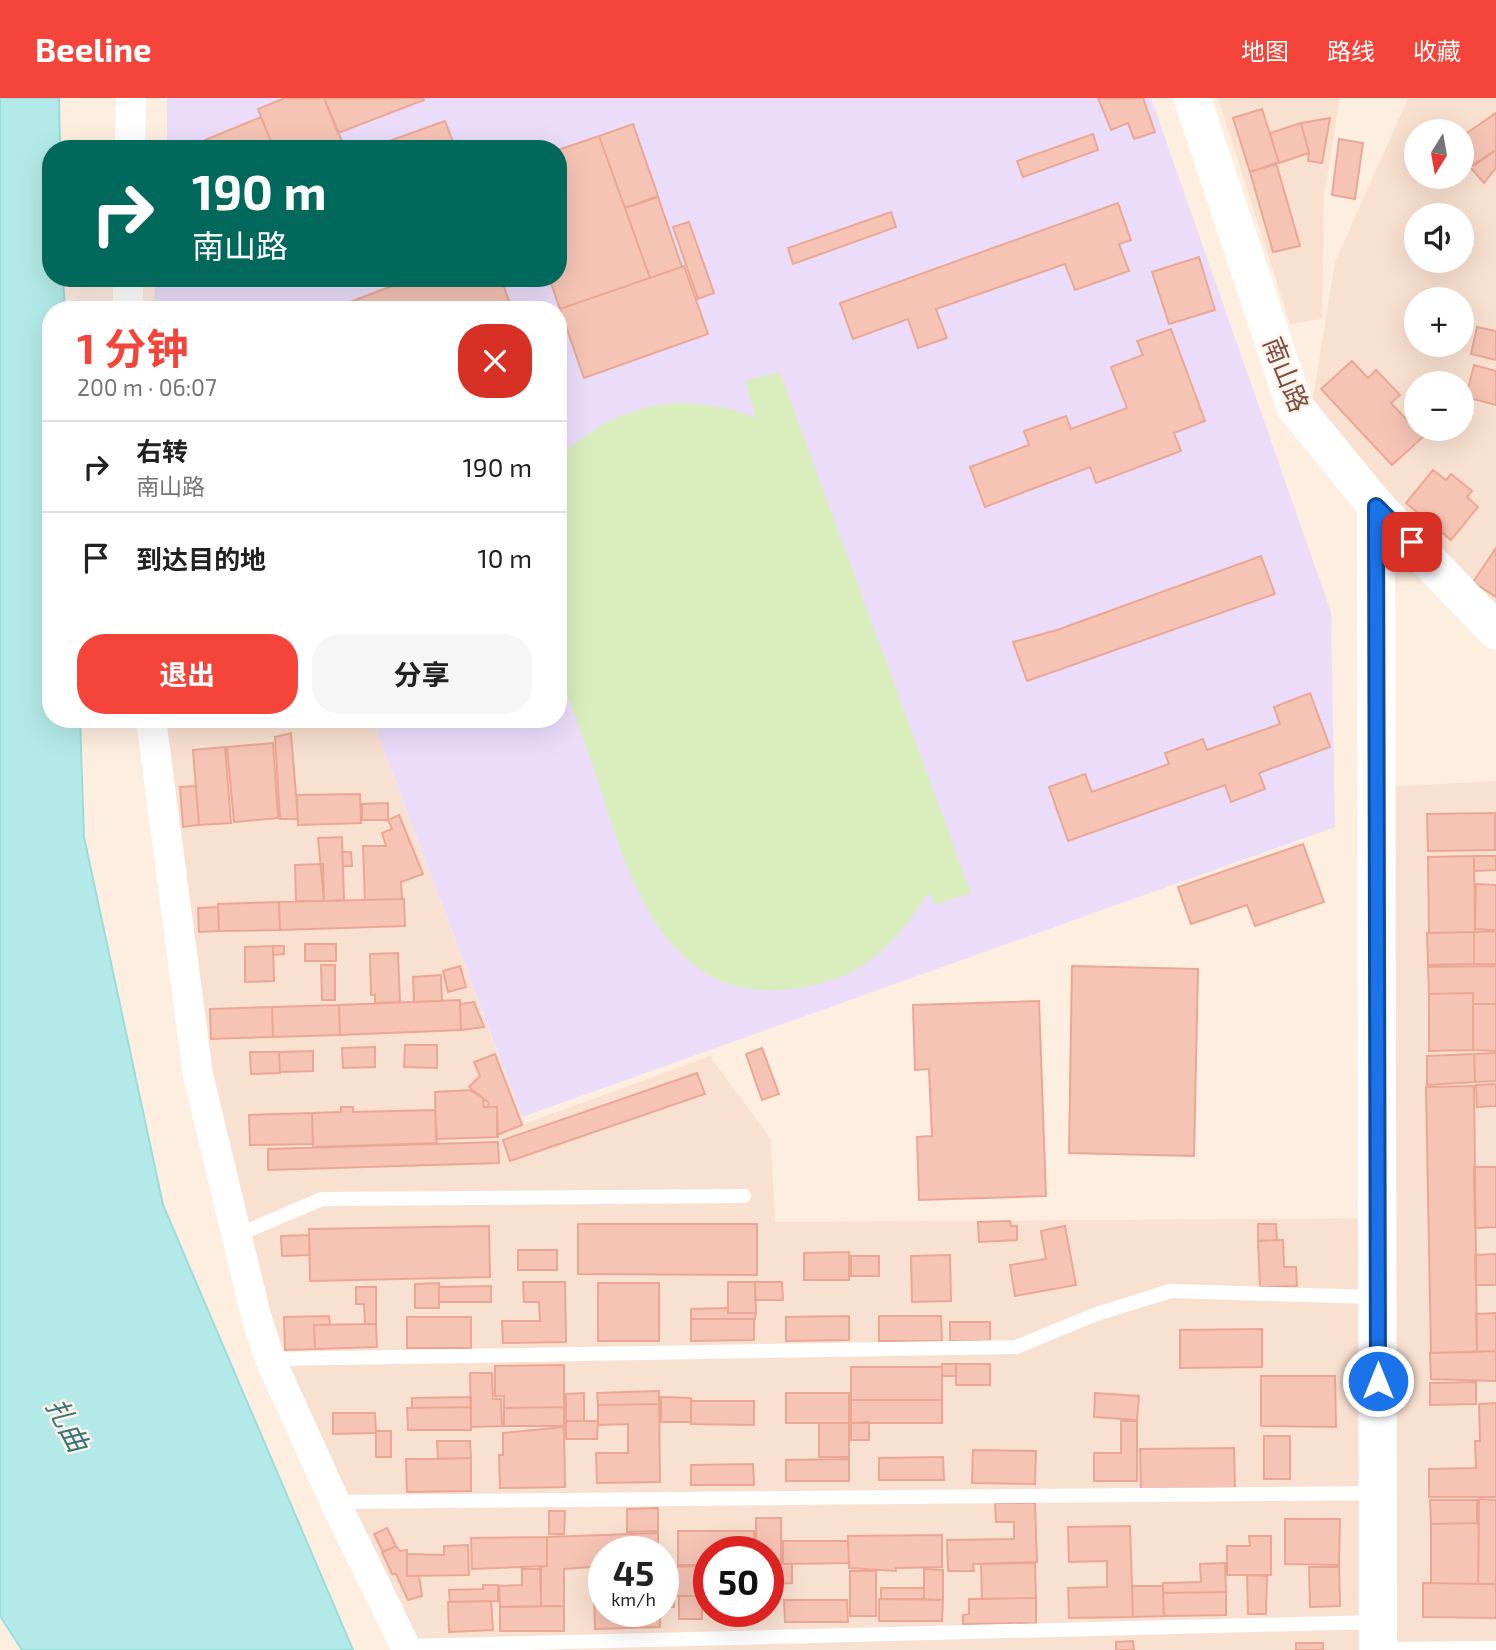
<!DOCTYPE html>
<html lang="zh">
<meta charset="utf-8">
<style>
body{margin:0;font-family:"Exo 2","Noto Sans SC",sans-serif;background:#f6f6f6;color:#222;height:100vh;display:flex;flex-direction:column;font-size:26px;white-space:nowrap}
*{box-sizing:border-box;margin:0}
p{font-size:23px;color:#767676}
.icon{flex:none;width:38px;height:38px;fill:none;stroke:currentColor;stroke-width:2;stroke-linecap:round;stroke-linejoin:round}
.map{position:relative;flex:1;overflow:hidden}
.details{position:absolute;left:42px;top:203px;width:525px;height:427px;display:flex;flex-direction:column;background:#fff;border-radius:28px;box-shadow:0 7px 28px #0002}
.details>*{flex:none}
.banner{position:absolute;left:42px;top:42px;width:525px;height:147px;border-radius:28px;box-shadow:0 7px 28px #0002;background:#00695c;color:#fff;overflow:hidden}
.needle{width:46px;rotate:191deg}
.tools{position:absolute;left:1404px;top:21px;display:grid;gap:14px}
.tools a{display:grid;place-items:center;width:70px;height:70px;border-radius:50%;background:#fff;box-shadow:0 7px 28px #0002;font-size:35px}
.speed{position:absolute;left:588px;top:1438px;display:flex;gap:14px;font-size:35px;font-weight:700;text-align:center}
.speed>*{display:grid;place-content:center;width:91px;height:91px;border-radius:50%;background:#fff;box-shadow:0 7px 28px #0002;line-height:1}
.speed small{font-size:18px;font-weight:400}
.speed .limit{border:10px solid #d22;background:#fff;color:#111}
.pin{position:absolute;display:grid;place-items:center;width:60px;height:60px;color:#fff;margin:-30px;border-radius:14px;box-shadow:0 4px 10px #0006}
.me{position:absolute;width:77px;margin:-38px;rotate:0deg;stroke-linejoin:round;filter:drop-shadow(0 0 5px #0008)}
.turn{display:flex;align-items:center;gap:24px;height:147px;padding:0 35px;font-size:32px}
.turn .icon{width:91px;height:91px;stroke-width:2.5}
.turn b{display:block;font-size:49px;line-height:60px}
.round{display:grid;place-items:center;flex:none;width:74px;height:74px;border-radius:28px;background:#f6f6f6}
.summary{display:flex;align-items:center;justify-content:space-between;height:119px;padding:0 35px}
h1{font-size:42px;font-weight:700;line-height:52px;color:#f54439}
.cta{display:flex;gap:14px;margin-top:auto;padding:14px 35px}
.cta a{flex:1;height:80px;border-radius:28px;background:#f54439;color:#fff;font-size:28px;font-weight:700;line-height:80px;text-align:center}
.cta a+a{background:#f6f6f6;color:#222}
ul{padding:0;list-style:none}
li{display:flex;align-items:center;gap:21px;height:91px;padding:0 35px;border-top:2px solid #e0e0e0}
li div{flex:1}
li b{display:block;font-size:26px}
li em{font-style:normal}
header{display:flex;align-items:center;gap:42px;box-sizing:border-box;height:98px;padding:0 35px;background:#f54439;color:#fff}
header strong{font-size:33px}
nav{display:flex;gap:38px;margin-inline-start:auto;font-size:24px}
.map>svg:first-child{display:block}
.residential{fill:#f9e1d1;fill-rule:evenodd}
.education{fill:#ebddfa}
.green{fill:#d9edbd}
.water{fill:#b3eae9;stroke:#98dcdc;stroke-width:2}
.building{fill:#f6c4b5;stroke:#eba794;stroke-width:2}
.lines{fill:none;stroke-linecap:round;stroke-linejoin:round}
.service{stroke:#fff;stroke-width:14}
.minor{stroke:#fff;stroke-width:30}
.tertiary{stroke:#fff;stroke-width:37}
.secondary{stroke:#fff;stroke-width:38}
.route-casing{stroke:#114b97;stroke-width:18}
.route{stroke:#1a73e8;stroke-width:12}
.labels{text-anchor:middle;dominant-baseline:central;stroke-width:5;stroke-linejoin:round;paint-order:stroke}
.street-label{font-size:26px;fill:#784f45;stroke:#fff2e8}
.water-label{font-size:28px;font-style:italic;fill:#357777;stroke:#fff2e8}
</style>
<header>
<strong>Beeline</strong>
<nav><a>地图</a><a>路线</a><a>收藏</a></nav>
</header>
<div class="map">
<svg width="1496" height="1552" viewBox="0 0 1496 1552">
<rect width="100%" height="100%" fill="#feeee0"/>
<!-- residential -->
<path class="residential" d="M1218,0H1340L1324,98L1322,221L1290,226Z
M1408,0H1496V550L1410,459L1313,300L1335,164ZM1416,33H1461V79H1416ZM1416,117H1461V163H1416ZM1416,201H1461V247H1416ZM1416,285H1461V331H1416Z
M160,621H372L524,1026L710,958L771,1041L775,1124L1381,1120L1383,689L1496,683V1552H407L335,1404L235,1138ZM604,1454H663V1514H604ZM709,1454H768V1514H709Z"/>
<!-- education -->
<path class="education" d="M167,0H1151L1331,514L1335,729L522,1019L372,621H558V212H154L155,180H558V51H167Z"/>
<!-- green -->
<path class="green" d="M780,274L971,795L935,807L929,794C890,854 856,886 782,892C654,902 621,753 590,659C581,632 560,585 558,558C554,493 558,426 558,361C565,351 577,344 587,337C640,300 698,297 756,320L745,283Z"/>
<!-- water -->
<path class="water" d="M0,0H59L60,51H51V180H63L65,212H51V621H80L84,739L163,1107L353,1552H22L0,1518Z"/>
<!-- building -->
<path class="building" d="M285,0H324L342,43L323,51H274L258,11Z
M324,0H423L424,2L338,35Z
M1098,0H1143L1155,34L1134,41L1128,25L1111,32Z
M1262,11L1279,65L1250,74L1233,20Z
M1496,15V52L1475,67L1461,48V39Z
M261,19L274,51H209L205,42Z
M1330,20L1322,65L1308,63L1309,55L1301,25Z
M445,23L454,47L444,51H367Z
M1301,25L1309,55L1279,65L1270,35Z
M633,26L658,98L625,110L599,38Z
M1093,36L1098,52L1023,79L1017,63Z
M599,38L650,180L560,211L549,180H558V52Z
M1339,41L1363,45L1355,101L1332,97Z
M1496,52V70L1484,85L1470,69Z
M1276,65L1300,148L1273,154L1250,74Z
M1429,79H1458L1433,89Z
M658,99L682,169L650,180L625,110Z
M1118,105L1131,142L1119,146L1129,173L1075,192L1065,166L936,211L947,240L918,250L908,221L853,241L840,205Z
M891,114L896,129L793,166L788,150Z
M689,124L714,195L698,201L673,129Z
M1199,159L1215,212L1169,226L1152,174Z
M684,168L708,236L584,280L560,211Z
M413,180H501L512,212H329Z
M1477,229L1496,233V262L1471,256Z
M1171,231L1205,323L1174,335L1181,353L1096,385L1090,369L985,409L970,369L1029,347L1024,333L1066,318L1071,331L1127,310L1111,269L1143,257L1137,243Z
M1352,263L1368,280L1376,272L1400,297L1391,305L1423,339L1392,367L1321,291Z
M1474,267L1496,273V307L1466,299Z
M1433,372L1446,382L1451,376L1472,393L1467,399L1478,409L1451,442L1406,405Z
M1496,450V499L1473,484Z
M1261,458L1275,496L1027,583L1013,544L1057,532Z
M1310,595L1330,649L1259,675L1265,691L1231,704L1225,687L1068,743L1049,689L1085,676L1092,694L1169,666L1165,655L1203,641L1207,652L1280,626L1274,609Z
M291,635L298,721H280L275,639Z
M273,645L278,720L234,724L227,649Z
M225,649L231,725L199,727L193,652Z
M196,688L199,727L183,729L180,689Z
M360,696L361,725L298,727L297,697Z
M388,705V722H362V706Z
M1495,715V752L1428,753L1427,716Z
M399,717L423,776L401,784L402,801L365,802L363,748H386L382,735L392,731L388,722Z
M342,739L344,802L324,803L318,740Z
M1303,746L1324,804L1255,828L1247,807L1191,826L1178,789Z
M342,754H351L352,768H343Z
M1474,758H1496V772L1474,773Z
M1474,758L1475,834L1429,835L1428,759Z
M323,766L324,803H296L295,767Z
M1476,786L1496,787V832L1475,831Z
M404,801L405,828L280,832L279,804Z
M279,804L280,832L219,833L218,806Z
M218,809L219,833L199,834L198,810Z
M1496,833V866H1474V834Z
M1474,834V866L1428,867L1427,835Z
M305,846H336V863H305Z
M273,848H284V856L273,857Z
M273,848L274,883L245,884V849Z
M398,855L400,904L375,905V897H371L370,856Z
M321,867H335V902H322Z
M460,868L466,889L448,894L443,873Z
M1072,868L1198,871L1194,1058L1069,1055Z
M1496,868V906H1473V895L1429,896L1428,869Z
M441,877L442,903L414,904L413,879Z
M1473,895V952L1429,953V896Z
M460,902L461,932L340,937L339,907Z
M1039,903L1046,1098L919,1102L917,1039L932,1038L929,971L915,972L913,907Z
M474,904L484,929L461,932L460,906Z
M1473,906H1496V953L1473,952Z
M339,907L340,937L273,939L272,909Z
M272,909L273,939L211,941L210,911Z
M405,947H437V970L404,969Z
M375,949V969L343,970L342,950Z
M762,950L779,996L762,1002L746,956Z
M313,953V973L280,974L279,954Z
M250,954H279L280,975L251,976Z
M1496,955V983L1475,984L1474,956Z
M495,956L522,1027L497,1037V1009H487L489,1005L469,989L480,978L474,964Z
M1474,956L1475,984L1427,987V958Z
M697,975L705,996L510,1063L503,1042Z
M1496,986V1008L1477,1009L1476,987Z
M1474,988L1477,1254L1431,1255L1426,989Z
M470,992L483,1000L484,1009H497L498,1039L436,1041L435,994Z
M341,1009H353V1014L435,1012L437,1045L313,1049L312,1015L341,1014Z
M312,1015L313,1046L250,1047L249,1017Z
M498,1044L499,1065L268,1072V1051Z
M1474,1069H1496V1129L1475,1130Z
M1010,1123L1011,1128H1017V1142L979,1144L978,1124Z
M578,1126H757V1177L578,1176Z
M1258,1126H1276L1277,1142L1258,1143Z
M489,1128L490,1179L310,1183L309,1131Z
M1065,1128L1076,1187L1015,1198L1010,1167L1046,1161L1041,1133Z
M309,1137L310,1157L282,1158L281,1138Z
M1283,1142L1284,1169H1296L1297,1188L1260,1189L1258,1143Z
M518,1152H557V1172H518Z
M849,1154V1182H804V1155Z
M1496,1156V1187H1476L1475,1157Z
M950,1157L951,1203L912,1204L911,1158Z
M851,1158H879V1178H851Z
M523,1184H565L566,1244L503,1245L502,1223H540L539,1204H524Z
M728,1184H755L756,1215H728Z
M755,1184H782L783,1202H755Z
M439,1185V1210H415V1186Z
M598,1185H659V1243H598Z
M491,1188V1204H439V1189Z
M356,1189H376V1226H365L364,1206H356Z
M728,1210V1215H756L755,1221H691V1211Z
M1496,1215V1253L1477,1254L1476,1216Z
M329,1218L330,1227H314L315,1251L285,1252L284,1219Z
M849,1218V1242L786,1243V1219Z
M879,1218H941L942,1243H879Z
M407,1219H471V1250H407Z
M691,1221H754V1242L691,1243Z
M950,1224H990V1243H950Z
M376,1226L377,1249L315,1251L314,1227Z
M1262,1231V1269L1180,1270V1232Z
M1496,1253V1283L1431,1281L1430,1255Z
M942,1266H956V1278H942Z
M956,1266H990V1287H956Z
M564,1267V1309L504,1310V1298H495V1268Z
M851,1269H942V1302H851Z
M470,1275H492L493,1301H501L502,1328L471,1329Z
M1261,1278H1335L1336,1329L1261,1328Z
M1476,1284V1306L1430,1307V1285Z
M659,1293V1306L598,1307L597,1295Z
M584,1295V1323H566V1296Z
M786,1295H849V1325H786Z
M1095,1295L1139,1298L1137,1322L1094,1319Z
M471,1299V1309L412,1310V1300Z
M661,1299L691,1300V1324H661Z
M851,1302H942V1325H851Z
M691,1303H754V1327L691,1326Z
M1496,1305V1399H1429V1371L1476,1370L1475,1343H1480L1479,1306Z
M659,1306L660,1384L597,1385L596,1355H628V1326L598,1327V1307Z
M471,1309V1332H408L407,1310Z
M564,1309V1328H504V1310Z
M333,1315H375L376,1335L333,1336Z
M566,1323H598L597,1341H566Z
M1121,1323H1137V1383H1094V1355H1121Z
M869,1324V1342H851V1325Z
M819,1325H849V1359H819Z
M564,1329L565,1389L500,1390L499,1357H503V1335Z
M376,1333H391V1359H376Z
M1264,1338H1290V1381H1264Z
M437,1343H470L471,1360L438,1361Z
M1234,1350L1235,1390L1141,1391L1140,1351Z
M973,1352L1036,1353L1035,1386L972,1385Z
M943,1359L944,1382H879V1360Z
M471,1360V1393L407,1394L406,1361Z
M849,1361V1383H786V1362Z
M753,1366L754,1387H691V1367Z
M1479,1401L1496,1402V1486H1478Z
M1430,1402H1477V1425L1431,1426Z
M995,1405H1035L1037,1464L973,1466L974,1473H948L947,1442L1014,1441V1424H996Z
M658,1410V1433L627,1434V1411Z
M549,1413H565L564,1436H549Z
M756,1420H781V1465H768V1454H756Z
M1285,1421H1340L1339,1467L1285,1466Z
M1479,1425L1478,1486L1431,1485V1426Z
M1130,1428L1133,1519L1069,1520L1068,1490L1107,1489V1463L1069,1464L1068,1429Z
M387,1430L396,1448L383,1454L374,1436Z
M678,1433H754V1454H709V1467H678Z
M658,1435V1454H604V1468L564,1471V1508H541L540,1469L547,1468V1439Z
M942,1437V1469L896,1470V1473L849,1470L848,1438Z
M1249,1438H1271V1477H1227V1448H1250Z
M547,1439V1468L472,1471L471,1440Z
M783,1443H848L849,1465L783,1466Z
M468,1447L469,1477L407,1478V1456L444,1457V1448Z
M396,1448L400,1453L407,1452V1478H419L422,1498L408,1502L396,1476H392L382,1454Z
M1035,1465L1036,1500L982,1501L981,1466Z
M1225,1465L1226,1494L1163,1495V1485L1201,1484L1200,1466Z
M768,1466H792V1485L775,1486V1490H768Z
M704,1468V1498H663V1469Z
M1309,1469H1339L1340,1508L1310,1509Z
M522,1471H541V1508L500,1509L499,1488L522,1487Z
M924,1471L943,1472V1502L924,1501Z
M850,1473H876V1518H850Z
M1247,1477L1267,1478L1266,1516H1248Z
M1423,1485L1496,1486V1520L1423,1519Z
M483,1487H498V1503L450,1504L449,1492L483,1491Z
M1132,1488H1163L1164,1518L1133,1519Z
M881,1490H924V1501H881Z
M1226,1494V1517L1164,1518L1163,1495Z
M664,1498H674V1509H664Z
M679,1498H702V1521H679Z
M594,1499H604V1514H660V1529L595,1531Z
M1036,1500V1525L963,1526V1517L969,1516V1501Z
M879,1501L943,1502L942,1523H879Z
M784,1502H847L848,1524H785Z
M491,1503L493,1532L449,1534L448,1504Z
M564,1508V1533H500V1509Z
M721,1514H753V1523L721,1524Z
M1133,1543L1134,1552H1116V1544Z
M1296,1545H1323V1552H1296Z"/>
<g class="lines">
<!-- service -->
<path class="service" d="M235,1138L322,1101L744,1098
M270,1261L1016,1249L1094,1217L1170,1193L1376,1199
M335,1404L1377,1395
M405,1548L1377,1524
M1378,1551L1496,1550"/>
<!-- minor -->
<path class="minor" d="M130,51L131,0
M128,212V180
M151,621L198,977L256,1218L270,1261L335,1404L407,1552"/>
<!-- tertiary -->
<path class="tertiary" d="M1192,0L1295,309L1376,408L1496,533"/>
<!-- secondary -->
<path class="secondary" d="M1376,408L1378,1552"/>
</g>
<g class="lines">
<!-- route casing -->
<g class="route-casing">
<path id="route" d="M1378,1283L1376,408L1412,444"/>
</g>
<!-- route -->
<use href="#route" class="route"/>
</g>
<g class="labels">
<!-- street labels -->
<g class="street-label">
<text transform="translate(1287 276) rotate(68)">南山路</text>
</g>
<!-- water labels -->
<g class="water-label">
<text transform="translate(68 1326) rotate(62)">扎曲</text>
</g>
</g>
</svg>
<div class="tools">
<a><svg class="needle" viewBox="-14 -14 28 28"><path d="M0-13l5 13h-10z" fill="#e53935"/><path d="M0 13l5-13h-10z" fill="#767676"/></svg></a>
<a><svg class="icon" aria-label="sound" viewBox="0 0 24 24"><path d="M4 9h4l5-4v14l-5-4H4zM17 9q2 3 0 6"/></svg></a>
<a>+</a>
<a>−</a>
</div>
<div class="speed"><div>45<small>km/h</small></div><div class="limit">50</div></div>
<div class="pin" style="left:1412px;top:444px;background:#d93025"><svg class="icon" aria-label="arrive" viewBox="0 0 24 24"><path d="M6 21V4h12l-3 4 3 4H6"/></svg></div>
<svg class="me" style="left:1378px;top:1283px" viewBox="-20 -20 40 40"><circle r="17" fill="#1a73e8" stroke="#fff" stroke-width="3"/><path d="M0-11L8 9 0 5-8 9z" fill="#fff"/></svg>
<div class="banner">
<div class="turn"><svg class="icon" aria-label="right" viewBox="0 0 24 24"><path d="M7 20v-9h11M14 6l5 5-5 5"/></svg><div><b>190 m</b>南山路</div></div>
</div>
<section class="details">
<div class="summary"><div><h1>1 分钟</h1><p>200 m · 06:07</p></div><a class="round" style="background:#d93025;color:#fff"><svg class="icon" aria-label="close" viewBox="0 0 24 24"><path d="M6 6l12 12M18 6L6 18"/></svg></a></div>
<ul>
<li><svg class="icon" aria-label="right" viewBox="0 0 24 24"><path d="M7 20v-9h11M14 6l5 5-5 5"/></svg><div><b>右转</b><p>南山路</p></div><em>190 m</em></li>
<li><svg class="icon" aria-label="arrive" viewBox="0 0 24 24"><path d="M6 21V4h12l-3 4 3 4H6"/></svg><div><b>到达目的地</b></div><em>10 m</em></li>
</ul>
<div class="cta"><a>退出</a><a>分享</a></div>
</section>
</div>
